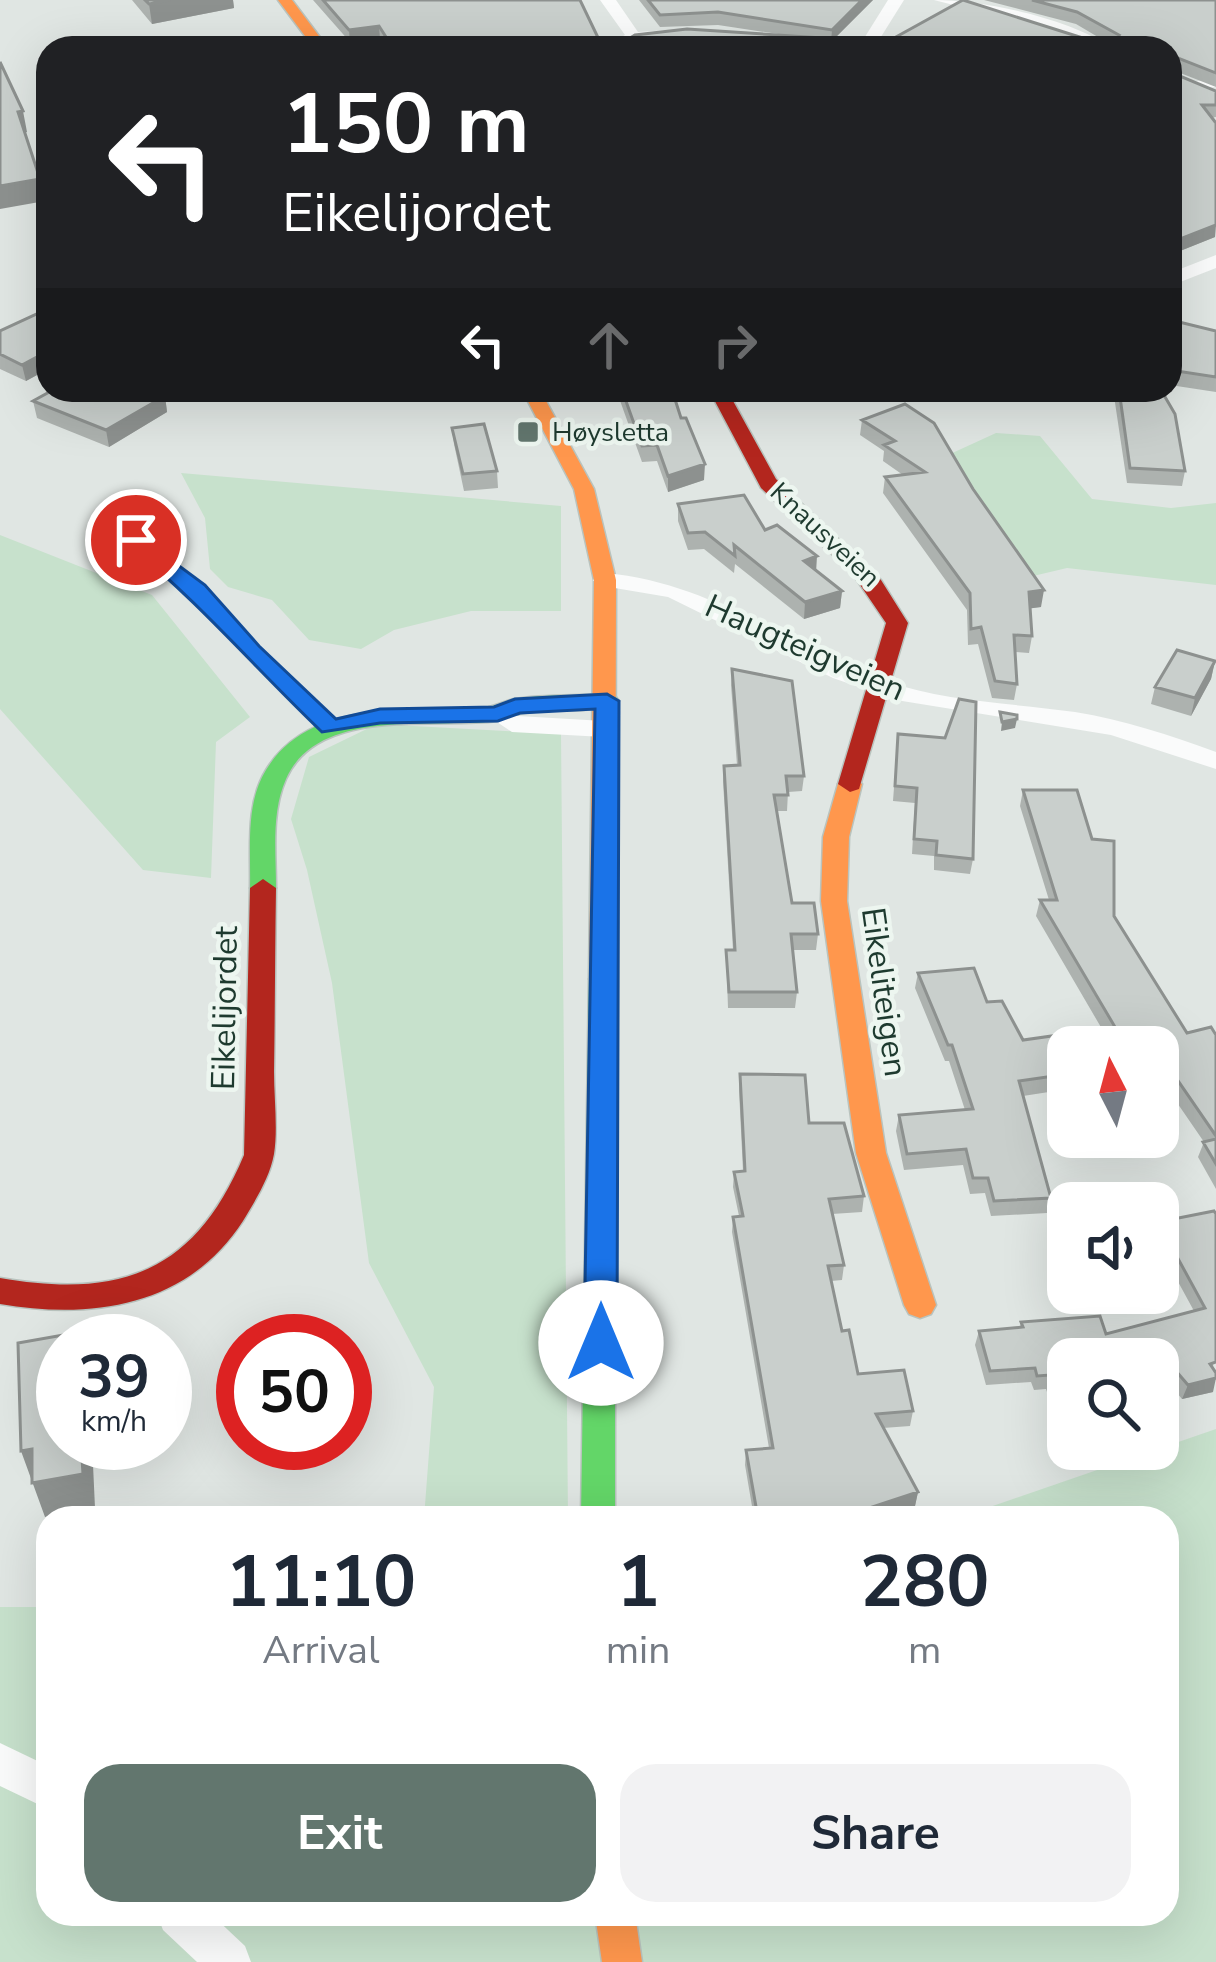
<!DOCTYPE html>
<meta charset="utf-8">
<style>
body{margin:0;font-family:"Nunito Sans",sans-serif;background:#f2f2f3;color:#1f2937;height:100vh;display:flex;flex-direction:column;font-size:45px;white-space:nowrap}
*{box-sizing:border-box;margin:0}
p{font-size:39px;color:#747a83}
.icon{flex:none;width:66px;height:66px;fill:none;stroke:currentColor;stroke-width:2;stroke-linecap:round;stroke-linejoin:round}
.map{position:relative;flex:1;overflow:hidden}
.panel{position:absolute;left:36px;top:1506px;width:1143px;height:420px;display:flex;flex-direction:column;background:#fff;border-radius:36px;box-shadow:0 12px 48px #0002}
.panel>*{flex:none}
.top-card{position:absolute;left:36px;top:36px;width:1146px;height:366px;border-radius:36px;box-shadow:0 12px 48px #0002;background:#202124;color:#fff;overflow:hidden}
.needle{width:78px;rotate:354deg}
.buttons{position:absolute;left:1047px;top:1026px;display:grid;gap:24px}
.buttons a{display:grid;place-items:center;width:132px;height:132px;border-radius:24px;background:#fff;box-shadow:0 12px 48px #0002;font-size:60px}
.speed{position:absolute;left:36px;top:1314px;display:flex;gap:24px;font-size:60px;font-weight:700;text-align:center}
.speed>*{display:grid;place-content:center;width:156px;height:156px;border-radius:50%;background:#fff;box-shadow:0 12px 48px #0002;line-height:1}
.speed small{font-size:30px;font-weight:400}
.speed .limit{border:18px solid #d22;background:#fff;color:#111}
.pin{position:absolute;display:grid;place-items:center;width:102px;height:102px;color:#fff;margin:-51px;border:6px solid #fff;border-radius:50%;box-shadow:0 3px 12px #0007}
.me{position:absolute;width:132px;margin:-66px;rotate:0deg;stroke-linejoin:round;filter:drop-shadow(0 0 9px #0008)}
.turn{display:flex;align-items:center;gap:42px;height:252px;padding:0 48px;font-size:54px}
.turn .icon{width:156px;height:156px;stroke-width:2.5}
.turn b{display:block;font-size:84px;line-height:102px}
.lanes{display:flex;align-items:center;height:114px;padding:0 48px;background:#0003;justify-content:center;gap:60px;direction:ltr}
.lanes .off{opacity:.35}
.eta{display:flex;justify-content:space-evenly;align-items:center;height:204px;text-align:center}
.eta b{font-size:72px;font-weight:700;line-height:84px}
.primary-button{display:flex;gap:24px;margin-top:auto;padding:24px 48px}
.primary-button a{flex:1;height:138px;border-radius:36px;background:#62766e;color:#fff;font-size:48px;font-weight:700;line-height:138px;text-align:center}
.primary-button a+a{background:#f2f2f3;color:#1f2937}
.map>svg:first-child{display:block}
.green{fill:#c7e1cc}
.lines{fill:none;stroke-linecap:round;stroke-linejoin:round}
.fast-casing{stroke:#b9c3be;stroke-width:3}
.slow-casing{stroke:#b9c3be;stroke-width:3}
.jam-casing{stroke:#b9c3be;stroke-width:3}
.street{fill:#fafbfb;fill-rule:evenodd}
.fast{fill:#63d668;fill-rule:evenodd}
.slow{fill:#ff974d;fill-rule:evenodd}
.jam{fill:#b3261e;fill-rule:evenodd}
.wall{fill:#adb2af}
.shaded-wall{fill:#8d918f}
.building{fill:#c9cfcc;stroke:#8d918f;stroke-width:3}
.route{fill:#1a73e8;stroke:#114b97;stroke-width:3}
.poi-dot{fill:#62766e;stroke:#edf6f0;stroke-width:4.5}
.labels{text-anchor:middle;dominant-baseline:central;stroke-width:9;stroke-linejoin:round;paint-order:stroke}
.far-poi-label{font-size:27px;fill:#1e3a2f;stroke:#edf6f0;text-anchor:start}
.far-street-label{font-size:27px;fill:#1e3a2f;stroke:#edf6f0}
.street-label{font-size:33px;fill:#1e3a2f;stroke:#edf6f0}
</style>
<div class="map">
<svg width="1216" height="1962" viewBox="0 0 1216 1962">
<rect width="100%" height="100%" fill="#e0e6e3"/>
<!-- green -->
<path class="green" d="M996,433L1040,436L1092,499L1171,508L1216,503V585L1067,568L1029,577L948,455Z
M181,473L561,506V611H471L394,630L361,649L309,640L272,600L228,587L210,569L205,518Z
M0,535L152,595L250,717L216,742L211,878L143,870L0,709Z
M377,724L561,734L568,1518H424L434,1387L369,1263L332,983L307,870L291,819L309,757Z
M1216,1429V1962H0V1607H48V1914H1167V1518H958Z"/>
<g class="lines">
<!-- fast casing -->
<g class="fast-casing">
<path id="fast" d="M607,694L615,696L619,701L615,706C585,713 553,708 523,713C514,714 507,720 497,721C435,729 318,706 286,779C271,813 276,852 276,888L263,897L250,888C251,849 245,804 266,770C311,696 415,713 488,707C497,706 505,701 514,699C544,694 577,696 607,694Z
M602,969L615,979V1518H581L589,979Z"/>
</g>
<!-- slow casing -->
<g class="slow-casing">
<path id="slow" d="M278,0H292L328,48H314Z
M522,390H540L594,489L616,580L615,979L602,989L589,979L594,580L574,489Z
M850,776L862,784L849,837L847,901L886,1153L936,1305L931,1314L920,1318L909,1314L904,1305L856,1153L821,901L823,837L838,784Z
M595,1914H635L642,1962H602Z"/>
</g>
<!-- jam casing -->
<g class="jam-casing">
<path id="jam" d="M709,390H727L776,479L881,580L908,623L859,789L850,792L838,784L886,623L852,573L761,488Z
M263,879L276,888C275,949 275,1010 274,1072C274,1098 278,1129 274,1154C270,1177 255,1201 243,1221C188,1306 94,1320 0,1304V1278C121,1299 195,1272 244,1155L250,888Z"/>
</g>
<!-- street -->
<path class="street" d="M600,0H616L638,32L669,30L677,35L600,48L625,35Z
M888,0H904L874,48H858Z
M934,0C985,0 1070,19 1112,48H1089L1020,22Z
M1216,77V87L1193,89L1185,84Z
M1216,255V268L1170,286V273Z
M136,533L207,585L260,646L340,721L344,727L340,733H322C256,670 198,602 128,545V535Z
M605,573C715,583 785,646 885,681C946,702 1012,703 1075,712C1124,720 1170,735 1216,752V769L1111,735L896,700L833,678L668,597L597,585L593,580Z
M498,706L518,716L604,721L617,729L604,737L512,732L485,714Z
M0,1743L48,1766V1809L0,1786Z
M157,1914H211L245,1946L251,1962H197L163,1930Z"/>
<!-- fast -->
<use href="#fast" class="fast"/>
<!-- slow -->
<use href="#slow" class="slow"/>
<!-- jam -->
<use href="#jam" class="jam"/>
</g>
<!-- wall -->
<path class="wall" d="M132,0H233L234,8L152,24Z
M313,0H580L603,48H386L380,39L350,42Z
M639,0H873L831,42L718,25L660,27Z
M984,0H1216V87L1170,69V72L1216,105V117L1211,118L1216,123L1215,237L1170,255V48L1089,40H1103L1076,24Z
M48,317V369L26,381L0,369V331Z
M1170,326L1216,331V392L1170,385Z
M613,390H672L704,480L668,492L657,461L642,462L618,395H614Z
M1077,390H1161L1185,471L1182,486L1127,483L1114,396L1077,393Z
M165,396L167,412L109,447L37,418L33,401Z
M905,404L1041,607L1030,608L1032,636L1029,653L1015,652L1017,684L1014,700L992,698L978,644L968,645L967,610L883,493L885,477L903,475L883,461L884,451L860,435L862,420Z
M452,428L497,471L498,488L464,491L454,444Z
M678,504L765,530L842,591L840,608L804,619L735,564L734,573L704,549L688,550L678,521Z
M1215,661L1211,679L1191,716L1151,704L1155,687Z
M732,669L804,776L802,791L788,792L787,811H777L792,903L818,934L816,950H793L797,992L795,1008H728L726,950H733L723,781L724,766L737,765L731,685Z
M898,734L973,859L970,874L934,870V856L912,854L915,803L893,801Z
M1023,790L1114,916L1187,1033L1216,1035V1189L1198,1157L1204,1142L1158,1075V1047H1068V1089L1023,1096L1051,1198L1047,1213L991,1216L985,1193L970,1194L963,1165L904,1170L896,1131L899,1115L965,1110L949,1061H945L915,988L918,973L987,1002L1023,1040L1102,1029L1036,916L1040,900H1049L1020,806Z
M740,1074L809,1123L864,1196L862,1212L832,1214L844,1265L842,1280L831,1281L842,1331L858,1374L913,1411L910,1426L883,1428L918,1492L915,1506L881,1518H754L745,1465L746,1450L769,1448L732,1232L733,1217L739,1216L733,1187L734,1172L743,1171L739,1090Z
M1214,1211L1213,1392L1182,1399L1165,1379H1158V1359H1068V1441H1063L1046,1389L1034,1390L1031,1382L986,1385L975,1345L979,1331L1020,1327L1021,1322L1106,1334L1194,1311L1158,1245V1222Z"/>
<!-- shaded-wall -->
<path class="shaded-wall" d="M170,0H233L234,8L152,24L149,4Z
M862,0H873L831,42L832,30Z
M379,26L380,39L350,42L349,30Z
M23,111L27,132L23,133L18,112Z
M40,179L45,201L0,209V186Z
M1216,225L1215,237L1170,255V243Z
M48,351V369L26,381L22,365Z
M165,396L167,412L109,447L106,430Z
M705,464L704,480L668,492V476Z
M817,556L816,573L804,561Z
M1044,590L1041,607L1026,609L1029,592Z
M842,591L840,608L804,619L805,602Z
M1215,661L1211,679L1191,716L1195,698Z
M1017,719L1015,728L1001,731L1002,722Z
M1216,1378L1213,1392L1182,1399L1188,1385Z
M81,1443H92L95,1508L45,1517L21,1451Z
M918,1492L915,1506L881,1518H850L851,1514Z"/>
<!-- building -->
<path class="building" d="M145,0H170L149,4Z
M323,0H580L603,48H393L379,26L349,30Z
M648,0H862L832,30L718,12L660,15Z
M963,0L1089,40H1114L1119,35L1077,12L1032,0H1216V73L1170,55V48H876Z
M687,29L823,38L813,48H614L635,35Z
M0,62L23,111L18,112L40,179L0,186Z
M1170,67V72L1216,91V105H1202L1216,123V225L1170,243Z
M39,313L48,317V351L22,365L0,354V331Z
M1175,321L1216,331V377L1170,370V326Z
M53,390H150L165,396L106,430L33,401Z
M622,390H672L681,418H686L705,464L668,476L657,445L642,446Z
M1119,390H1161L1175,414L1185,471L1130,468Z
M905,404L934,423L973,489L1044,590L1029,592L1032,636L1014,635L1017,684L995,681L981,627L971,629L970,593L885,477L925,472L884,445L895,441L862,420Z
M484,424L497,471L463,474L452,428Z
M744,495L765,530L777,525L817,556L804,561L842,591L805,602L734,545L735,556L705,532L688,533L678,504Z
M1177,650L1215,661L1195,698L1155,687Z
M732,669L792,681L804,776H786L788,795H774L792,903H814L818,934H791L797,992H729L726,950H735L724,766L740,765Z
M959,699L976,702L973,859L936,855L937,841L914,839L917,788L895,786L898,734L945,738Z
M1000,712L1017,715V719L1002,722Z
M1023,790H1077L1092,839L1114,841V916L1187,1033L1211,1027L1216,1035V1136L1163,1059L1158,1060V1047H1068V1074L1019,1081L1051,1198L994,1201L988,1178H973L966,1149L907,1154L899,1115L973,1109L952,1045H948L918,973L974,968L987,1002L1002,1001L1023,1040L1115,1027L1040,900H1057Z
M740,1074L805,1075L809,1123H844L864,1196L829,1199L844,1265L828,1266L842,1331L849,1330L858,1374L904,1370L913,1411L876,1414L918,1492L851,1514L852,1518H758L746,1450L773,1448L733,1217L743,1216L734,1172L745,1171Z
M1216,1139V1164L1203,1142Z
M1214,1211L1216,1214V1362L1210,1364L1216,1373V1378L1188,1385L1170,1364L1158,1365V1359H1068L1067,1427L1050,1375L1037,1376L1035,1368L990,1371L979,1331L1023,1327L1021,1322L1100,1316L1106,1334L1205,1308L1158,1222Z
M103,1328L104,1341H63V1443H81L83,1474L32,1483V1449L21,1451L18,1343Z"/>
<!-- route -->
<path class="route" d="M136,534L205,585L259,646L336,719L380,709L494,707L515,699L607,694L619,701L617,1343L612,1352L601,1356L589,1352L584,1343L595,709L520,713L498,721L380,723L322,732C257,670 199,602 129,545V536Z"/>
<!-- markers -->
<rect class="poi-dot" x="516" y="420" width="24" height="24" rx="6"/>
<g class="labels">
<!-- far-poi labels -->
<g class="far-poi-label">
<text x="552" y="432">Høysletta</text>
</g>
<!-- far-street labels -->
<g class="far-street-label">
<text transform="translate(825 535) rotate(43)">Knausveien</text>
</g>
<!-- street labels -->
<g class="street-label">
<text transform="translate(805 648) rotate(24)">Haugteigveien</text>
<text transform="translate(884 992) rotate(82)">Eikeliteigen</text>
<text transform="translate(225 1008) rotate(-89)">Eikelijordet</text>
</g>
</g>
</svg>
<div class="buttons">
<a><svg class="needle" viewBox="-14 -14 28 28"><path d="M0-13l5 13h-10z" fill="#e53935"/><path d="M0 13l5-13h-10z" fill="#747a83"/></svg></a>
<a><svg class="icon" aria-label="sound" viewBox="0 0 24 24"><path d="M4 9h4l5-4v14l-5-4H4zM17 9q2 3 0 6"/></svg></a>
<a><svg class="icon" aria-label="search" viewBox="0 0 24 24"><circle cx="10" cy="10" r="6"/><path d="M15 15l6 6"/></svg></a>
</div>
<div class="speed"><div>39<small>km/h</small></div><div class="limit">50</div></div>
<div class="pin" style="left:136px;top:540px;background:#d93025"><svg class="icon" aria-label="arrive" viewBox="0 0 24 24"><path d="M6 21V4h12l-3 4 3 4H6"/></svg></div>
<svg class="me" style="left:601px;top:1343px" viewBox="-20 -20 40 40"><circle r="19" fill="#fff"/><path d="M0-13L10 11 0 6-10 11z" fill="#1a73e8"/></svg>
<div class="top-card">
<div class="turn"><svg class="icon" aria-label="left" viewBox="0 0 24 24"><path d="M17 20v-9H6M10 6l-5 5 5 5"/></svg><div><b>150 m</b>Eikelijordet</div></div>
<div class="lanes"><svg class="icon" aria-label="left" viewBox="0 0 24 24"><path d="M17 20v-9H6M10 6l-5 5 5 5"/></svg><svg class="icon off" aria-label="ahead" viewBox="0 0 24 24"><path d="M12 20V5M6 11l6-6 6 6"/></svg><svg class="icon off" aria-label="right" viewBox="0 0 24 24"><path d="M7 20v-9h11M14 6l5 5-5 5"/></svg></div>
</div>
<section class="panel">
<div class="eta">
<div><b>11:10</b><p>Arrival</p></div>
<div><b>1</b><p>min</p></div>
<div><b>280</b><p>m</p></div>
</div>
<div class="primary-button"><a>Exit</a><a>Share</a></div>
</section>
</div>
